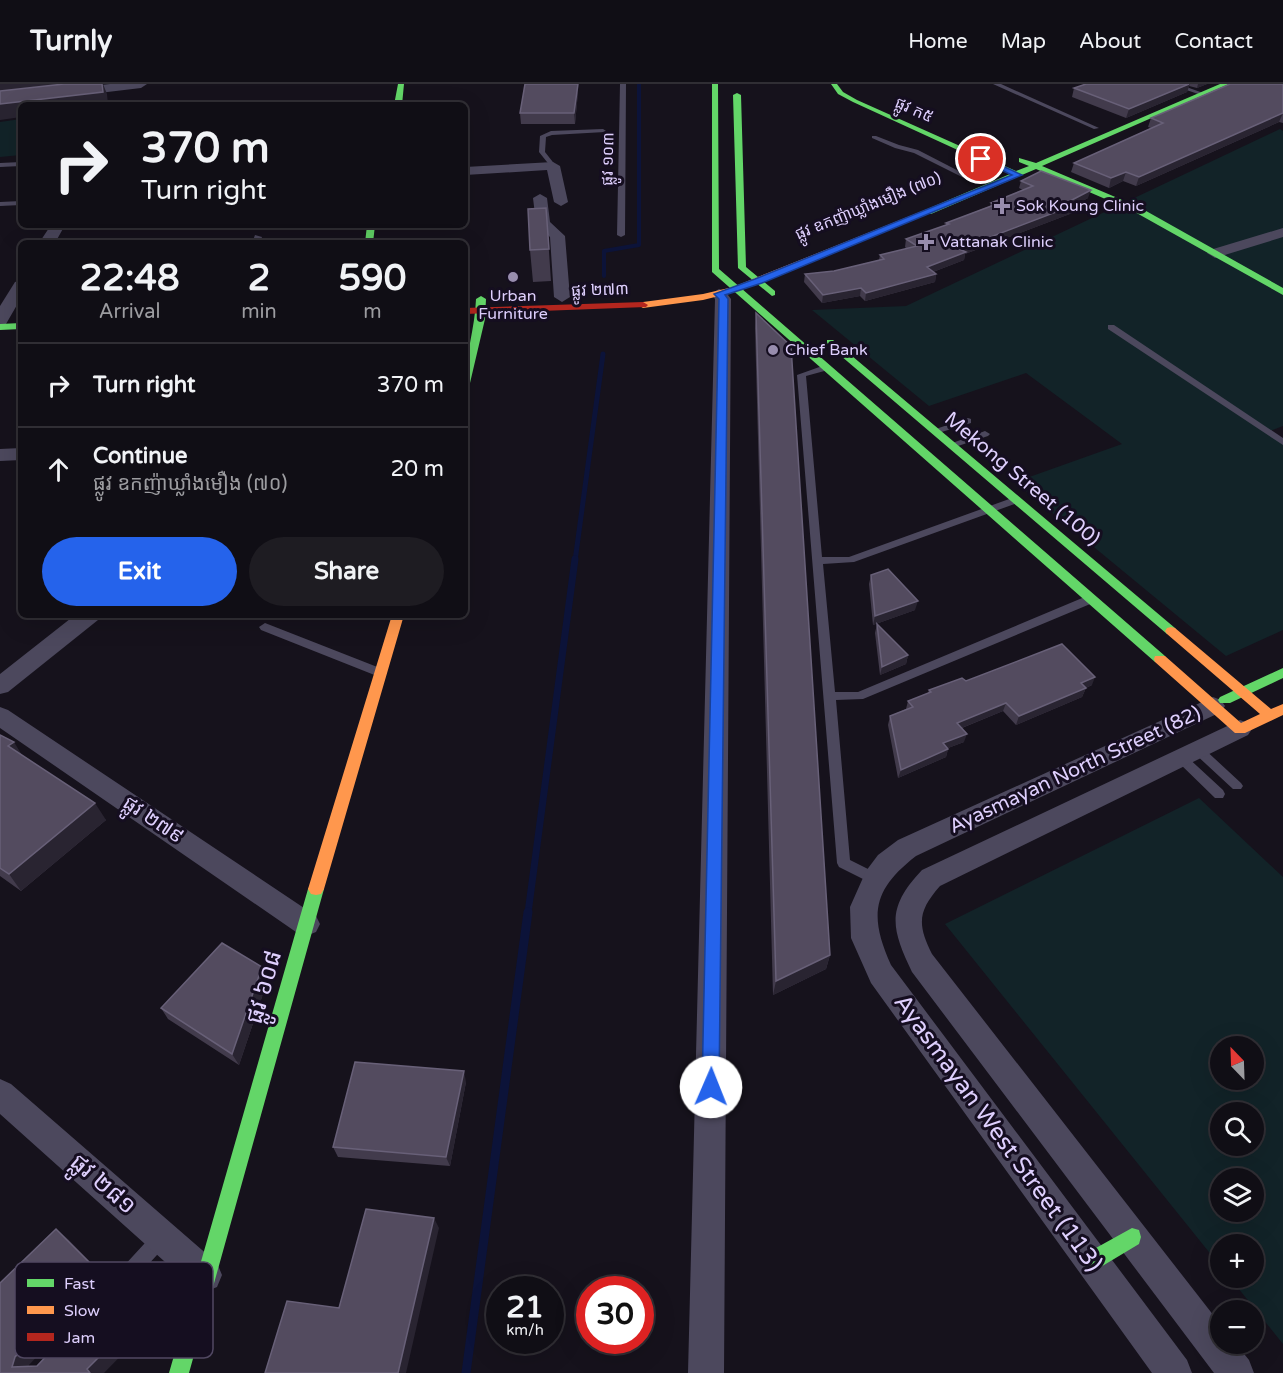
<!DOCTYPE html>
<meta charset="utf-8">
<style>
body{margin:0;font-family:"Varela Round","Noto Sans Khmer",sans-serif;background:#1e1c22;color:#f1f3f6;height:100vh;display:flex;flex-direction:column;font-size:22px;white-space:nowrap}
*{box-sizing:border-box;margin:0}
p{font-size:20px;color:#9c9ca0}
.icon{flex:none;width:33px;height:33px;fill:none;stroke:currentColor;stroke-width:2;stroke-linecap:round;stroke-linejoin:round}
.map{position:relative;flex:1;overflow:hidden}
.sheet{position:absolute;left:18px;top:156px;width:450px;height:378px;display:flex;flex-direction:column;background:#100e15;border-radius:9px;box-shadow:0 6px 24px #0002,0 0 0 2px #302e34}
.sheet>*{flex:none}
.hud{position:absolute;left:18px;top:18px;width:450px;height:126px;border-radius:9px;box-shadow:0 6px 24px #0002,0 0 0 2px #302e34;background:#100e15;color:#f1f3f6;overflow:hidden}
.needle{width:39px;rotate:337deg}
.fabs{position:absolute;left:1210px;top:952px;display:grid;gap:12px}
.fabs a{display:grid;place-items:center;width:54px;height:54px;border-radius:50%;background:#100e15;box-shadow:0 6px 24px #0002,0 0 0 2px #302e34;font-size:30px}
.speed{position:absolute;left:486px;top:1192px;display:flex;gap:12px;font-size:30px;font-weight:700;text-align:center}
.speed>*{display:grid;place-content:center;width:78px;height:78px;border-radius:50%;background:#100e15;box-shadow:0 6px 24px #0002,0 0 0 2px #302e34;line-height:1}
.speed small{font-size:15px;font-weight:400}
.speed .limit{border:9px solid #d22;background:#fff;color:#111}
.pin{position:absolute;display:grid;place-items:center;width:51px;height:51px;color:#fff;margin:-26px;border:3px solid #fff;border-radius:50%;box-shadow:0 2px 6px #0007}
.me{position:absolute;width:66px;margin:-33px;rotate:1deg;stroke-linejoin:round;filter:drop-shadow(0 0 4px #0008)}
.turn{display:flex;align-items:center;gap:21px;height:126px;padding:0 24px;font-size:27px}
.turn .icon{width:78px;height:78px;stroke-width:2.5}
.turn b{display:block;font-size:42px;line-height:51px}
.eta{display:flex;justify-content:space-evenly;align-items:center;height:102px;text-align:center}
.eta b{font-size:36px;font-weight:700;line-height:42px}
.cta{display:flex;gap:12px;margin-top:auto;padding:12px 24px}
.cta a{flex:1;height:69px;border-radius:36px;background:#2563eb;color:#fff;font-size:24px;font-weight:700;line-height:69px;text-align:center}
.cta a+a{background:#1e1c22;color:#f1f3f6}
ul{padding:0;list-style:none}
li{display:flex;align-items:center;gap:18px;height:84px;padding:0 24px;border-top:2px solid #302e34}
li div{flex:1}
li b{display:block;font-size:22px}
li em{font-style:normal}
header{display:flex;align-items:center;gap:36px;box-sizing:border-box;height:84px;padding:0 30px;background:#100e15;border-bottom:2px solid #302e34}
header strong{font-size:28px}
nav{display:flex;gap:33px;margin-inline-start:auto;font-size:21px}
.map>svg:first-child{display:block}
.green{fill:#122328;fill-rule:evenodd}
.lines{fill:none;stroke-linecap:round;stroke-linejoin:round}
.stream-far3{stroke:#0c1339;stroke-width:4}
.stream-far2{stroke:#0c1339;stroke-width:5}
.stream-far1{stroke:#0c1339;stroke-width:7}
.stream{stroke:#0c1339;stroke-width:9}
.lane{fill:#4c485d;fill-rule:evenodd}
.street{fill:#4c485d;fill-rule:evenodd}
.fast{fill:#63d668;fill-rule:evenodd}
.slow{fill:#ff974d;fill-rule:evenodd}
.jam{fill:#b3261e;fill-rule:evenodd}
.wall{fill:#423b4c}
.shaded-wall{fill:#292431}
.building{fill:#534b5f;stroke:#686078;stroke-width:1.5}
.route{fill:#2563eb;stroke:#184099;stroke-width:1.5}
.poi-dot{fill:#988dae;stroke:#150e20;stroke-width:2}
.labels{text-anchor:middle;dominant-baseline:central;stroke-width:6;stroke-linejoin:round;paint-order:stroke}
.far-street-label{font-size:16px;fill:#decffd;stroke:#150e20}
.far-poi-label{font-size:16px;fill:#decffd;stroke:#150e20;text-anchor:start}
.street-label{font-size:20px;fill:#decffd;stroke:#150e20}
.near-street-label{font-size:24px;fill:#decffd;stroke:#150e20}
.key{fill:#150e20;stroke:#514862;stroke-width:1.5}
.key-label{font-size:16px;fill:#decffd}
</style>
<header>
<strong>Turnly</strong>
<nav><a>Home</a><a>Map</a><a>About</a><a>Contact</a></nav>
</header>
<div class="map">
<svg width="1283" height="1289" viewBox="0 0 1283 1289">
<rect width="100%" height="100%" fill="#16121c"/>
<!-- green -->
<path class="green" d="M21,35V71L0,73V38Z
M1280,45L1283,47V342L1267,348L1283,360V546L1226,572L1015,398L1122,360L1026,289L929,322L812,226L906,222Z
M1199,714L1283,793V1260L1230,1194H1254V1161H1221V1183L945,840ZM1221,963H1254V996H1221ZM1221,1029H1254V1062H1221ZM1221,1095H1254V1128H1221Z"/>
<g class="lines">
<!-- stream-far3 -->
<path class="stream-far3" d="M604,192V167L639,161V0"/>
<!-- stream-far2 -->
<path class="stream-far2" d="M575,477L603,270"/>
<!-- stream-far1 -->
<path class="stream-far1" d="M528,829L575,475"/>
<!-- stream -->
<path class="stream" d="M466,1289L528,828"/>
<!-- lane -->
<path class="lane" d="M620,0H626L625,151L621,153L617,151Z
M993,0H1001L1099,44L1094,45Z
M1169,0H1178L1206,10L1201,11Z
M603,45L606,47L605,48L552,51L546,53L545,68L556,82L555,83H551L539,68L540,52L551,47Z
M872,52H876L899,61L918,66L978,97L972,98L914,69L895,64L872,54Z
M21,78V82L0,83V79Z
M21,117V121L0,122V118Z
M255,151L262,153L260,159H252Z
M1108,241H1114L1283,354V361L1108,245Z
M825,281L828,282V286L806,292L822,473H849L1012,414L1016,413L1021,416L1020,418L854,478L823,480L835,608H858L1087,512L1091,511L1096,515L1095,518L863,615L836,616L850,776L880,791L882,795L880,799L875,801L839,783L837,779L797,291Z
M968,334L971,335V339L935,350L930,347Z
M985,347L990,350L988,352L952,364L947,361Z
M265,539L385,586L387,589L385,592H377L261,546L259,543Z
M1197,660L1201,662L1241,699L1243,702L1241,705H1233L1193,668L1191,665L1193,662Z
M1180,668L1184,670L1223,706L1225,710L1223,714H1215L1176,676L1174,673L1176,670Z
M162,1145L168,1147L170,1153L168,1159L111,1221L105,1224L99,1221L96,1215L99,1209L156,1147Z"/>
<!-- street -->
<path class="street" d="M110,0H147L141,4L74,12L68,8L74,4Z
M553,78L560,82L568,118L561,122L554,118L547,86L465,91V83Z
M540,110L547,114L550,138L565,152L570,213L562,218L554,213L550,153L536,139L533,114Z
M51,141H65L55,159H39Z
M1283,144V153L1215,174L1207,169L1210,166Z
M21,196V214L6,240L0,241V222L15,198Z
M719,205L725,207L731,215L724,1289H688L715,215L711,210Z
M21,364V376L0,377V365Z
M75,531H101L98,536L8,608L0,610V590Z
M1213,613L1221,616L1225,622L1221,628L916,772C872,806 869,832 891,881L1187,1276L1192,1289H1152L871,899L851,854L850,823L866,787L878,771L898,756Z
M0,623L8,626L316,832L320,840L316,848L306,852L296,848L0,644Z
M1240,636L1248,639L1252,645L1248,651L940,802C918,827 917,840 932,870L1221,1241V1260H1236L1249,1276L1254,1289H1214L912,888C891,844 886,824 922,786Z
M0,995L11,1000L217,1179L222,1191L217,1203L205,1208L193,1203L0,1030Z"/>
<!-- fast -->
<path class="fast" d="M398,0H404L402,21H394Z
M712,0H718L719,185L1165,572L1166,575L1165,578H1155L712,188Z
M831,0H837L843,8L857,16L1016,87L1029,82L1019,78V74L1036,79L1220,0H1229L1042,82L1139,123L1283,204V211L1133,127L1036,85L931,130H925V126L1010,90L853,18L838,10Z
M737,9L741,11L746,183L775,207V211L772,212L738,184L733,11Z
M367,141H375L373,159H365Z
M481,212L486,215L485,235L470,299L465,302C465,272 475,245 476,215Z
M21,239V245L0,246V240Z
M827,256H833L1175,544L1177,547L1175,550H1167L827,260Z
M1283,584V594L1230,619H1220L1218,616L1220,613Z
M316,799L321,800L324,805L189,1289H169L308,805L311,800Z
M1132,1144L1139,1146L1141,1153L1139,1160L1099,1184L1092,1186L1085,1184L1083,1177L1085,1170Z"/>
<!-- slow -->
<path class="slow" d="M925,126L932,128L739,207L703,216L643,224L638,221L643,218L703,210L733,203Z
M392,531H404L324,805L321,810L316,811L311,810L308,805Z
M1171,543L1175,544L1271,625L1283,620V631L1245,649H1235L1155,578L1154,575L1155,572H1165L1241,639L1260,630L1167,550L1165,547L1167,544Z"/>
<!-- jam -->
<path class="jam" d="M643,218L648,221L646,223L465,230V224Z"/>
</g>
<!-- wall -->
<path class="wall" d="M1086,0H1207L1197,4L1189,2L1187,8L1126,34L1072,13L1074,4Z
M1283,0V39L1279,38L1136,102L1123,97L1109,104L1071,88L1074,79L1151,44L1148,43L1151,34Z
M578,8L575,40H521L520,29Z
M1021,97L1088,114L1077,120L1075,128L965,170L964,176L933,188L936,190L935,198L865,217L860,212L822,219L804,198L805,190L834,187L879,176L880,171L907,165L905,163L906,155L946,141V139L990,122L991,119L1023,106L1019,104Z
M546,124L551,197L533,198L530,166Z
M756,229L830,871L826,885L773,911L755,244Z
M871,491L915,526L873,541L869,500Z
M877,540L908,571L906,580L880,591L875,549Z
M966,597L1092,601L1086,604L1082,613L1016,641L1003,627L962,644L964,658L948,664V665L946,673L898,694L888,641L890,632L906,625L908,617L928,609L929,606Z
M0,651L22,671L106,736L21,807L0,792Z
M268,895L239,981L168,935L161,924Z
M466,998L450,1082L338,1073L333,1063Z"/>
<!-- shaded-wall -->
<path class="shaded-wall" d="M0,0H88L0,10Z
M103,0L107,10L108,21H21V33L0,36V20Z
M578,0V8L575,40L574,29Z
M1190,0L1187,8L1126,34L1129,25Z
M1198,0H1207L1197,4Z
M1283,29L1279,38L1136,102L1139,93Z
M1126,88L1123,97L1109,104L1111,94Z
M1091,106L1088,114L1073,122L1077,120L1075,128L965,170L964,176L925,191L927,183L959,165L1070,117Z
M936,190L935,198L865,217L866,209Z
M861,204L860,212L822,219L823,211Z
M918,517L915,526L873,541L875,532Z
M908,571L906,580L880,591L882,583Z
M1095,593L1092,601L1077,608L1081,599Z
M1086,604L1082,613L1016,641L1019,632Z
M1006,619L1003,627L954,647L957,639Z
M967,650L964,658L940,667L943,659Z
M14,658L25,676L8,662Z
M948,665L946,673L898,694L901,686Z
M95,719L106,736L21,807L9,790Z
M830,871L826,885L773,911L776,897Z
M262,883L268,895L239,981L232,970Z
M464,987L466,998L450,1082L446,1073Z
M434,1134L439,1144L406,1289H398Z
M56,1145L68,1155L108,1196L29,1281L27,1289L12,1283Z
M120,1206L131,1215L153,1239L104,1289H90L87,1285Z"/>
<!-- building -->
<path class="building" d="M64,0H102L103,8L0,20V7Z
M525,0H578L574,29H520Z
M1086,0H1189L1129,25L1074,4Z
M1230,0H1283V29L1139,93L1126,88L1111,94L1074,79L1163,39L1151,34Z
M1041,87L1091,106L1070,117L1077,120L959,165L966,168L927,183L936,190L866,209L861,204L823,211L805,190L834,187L884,175L880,171L917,162L906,155L949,140L946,139L994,121L991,119L1033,102L1021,97Z
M546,124L549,165L530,166L528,125Z
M756,229L791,262L830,871L776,897Z
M888,485L918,517L875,532L871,491Z
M877,540L908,571L882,583Z
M1062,560L1095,593L1081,599L1086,604L1019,632L1006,619L957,639L967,650L943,659L948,665L901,686L890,632L913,623L908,617L931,608L929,606L962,594L966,597Z
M0,651L14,658L8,662L95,719L9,790L0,784Z
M222,859L262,883L232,970L161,924Z
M355,978L464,987L446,1073L333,1063Z
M366,1125L434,1134L398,1289H265L287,1217L339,1224Z
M56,1145L97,1186L15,1273L12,1283L37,1282L112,1202L118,1208L120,1206L142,1230L87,1285L90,1289H0V1199Z"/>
<!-- route -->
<path class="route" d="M981,72L1022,91L762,199L725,211L728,215L719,1003L717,1008L711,1011L704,1008L702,1003L719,215L714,210L755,195L1012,91L979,76L978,75Z"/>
<!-- markers -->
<g class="poi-dot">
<path d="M999 113h6v6h6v6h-6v6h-6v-6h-6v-6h6z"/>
<path d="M923 149h6v6h6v6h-6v6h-6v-6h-6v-6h6z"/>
<circle cx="513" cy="193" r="6"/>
<circle cx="773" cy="266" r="6"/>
</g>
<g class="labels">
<!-- far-street labels -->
<g class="far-street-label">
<text transform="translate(914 26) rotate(24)">ផ្លូវ ក៥</text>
<text transform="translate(608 75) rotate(-89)">ផ្លូវ ១០៣</text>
<text transform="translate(868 122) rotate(-22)">ផ្លូវ ឧកញ៉ាឃ្លាំងមឿង (៧០)</text>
<text transform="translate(600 206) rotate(-2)">ផ្លូវ ២៧៣</text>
</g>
<!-- far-poi labels -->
<g class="far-poi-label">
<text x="1016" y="122">Sok Koung Clinic</text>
<text x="940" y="158">Vattanak Clinic</text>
<text x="513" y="212" text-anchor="middle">Urban<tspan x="513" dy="18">Furniture</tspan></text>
<text x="785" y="266">Chief Bank</text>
</g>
<!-- street labels -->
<g class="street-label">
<text transform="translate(1022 395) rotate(40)">Mekong Street (100)</text>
<text transform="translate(1075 686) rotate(-25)">Ayasmayan North Street (82)</text>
<text transform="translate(153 736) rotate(34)">ផ្លូវ ២៧៩</text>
</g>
<!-- near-street labels -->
<g class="near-street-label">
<text transform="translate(264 903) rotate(-74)">ផ្លូវ ៦០៨</text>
<text transform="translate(998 1049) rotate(54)">Ayasmayan West Street (113)</text>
<text transform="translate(103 1100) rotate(41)">ផ្លូវ ២៨១</text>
</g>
</g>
<!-- legend -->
<rect x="15" y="1178" width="198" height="96" rx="9" class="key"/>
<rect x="27" y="1195" width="27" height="8" fill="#63d668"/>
<rect x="27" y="1222" width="27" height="8" fill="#ff974d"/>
<rect x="27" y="1249" width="27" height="8" fill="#b3261e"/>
<g class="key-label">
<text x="64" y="1205">Fast</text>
<text x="64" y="1232">Slow</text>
<text x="64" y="1259">Jam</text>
</g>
</svg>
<div class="fabs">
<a><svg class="needle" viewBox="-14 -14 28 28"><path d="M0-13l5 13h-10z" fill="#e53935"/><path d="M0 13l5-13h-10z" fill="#9c9ca0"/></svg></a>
<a><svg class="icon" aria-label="search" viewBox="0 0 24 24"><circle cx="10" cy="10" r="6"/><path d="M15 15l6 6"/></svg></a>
<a><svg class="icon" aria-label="layers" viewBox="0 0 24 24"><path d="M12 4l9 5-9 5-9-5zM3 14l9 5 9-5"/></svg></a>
<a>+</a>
<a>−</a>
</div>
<div class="speed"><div>21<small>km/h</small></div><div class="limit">30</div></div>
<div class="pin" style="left:981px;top:75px;background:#d93025"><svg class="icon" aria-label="arrive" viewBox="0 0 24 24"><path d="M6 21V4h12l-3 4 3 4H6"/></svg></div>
<svg class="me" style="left:711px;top:1003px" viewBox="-20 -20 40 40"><circle r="19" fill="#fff"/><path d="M0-13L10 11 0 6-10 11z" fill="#2563eb"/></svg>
<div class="hud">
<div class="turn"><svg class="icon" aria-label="right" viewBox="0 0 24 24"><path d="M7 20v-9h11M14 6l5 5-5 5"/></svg><div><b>370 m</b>Turn right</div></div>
</div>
<section class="sheet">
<div class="eta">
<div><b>22:48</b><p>Arrival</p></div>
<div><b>2</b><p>min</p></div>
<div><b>590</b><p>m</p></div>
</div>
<ul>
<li><svg class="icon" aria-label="right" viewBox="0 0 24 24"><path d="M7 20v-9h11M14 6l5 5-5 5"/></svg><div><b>Turn right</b></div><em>370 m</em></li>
<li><svg class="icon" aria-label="ahead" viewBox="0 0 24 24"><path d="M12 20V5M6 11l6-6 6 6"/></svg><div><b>Continue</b><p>ផ្លូវ ឧកញ៉ាឃ្លាំងមឿង (៧០)</p></div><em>20 m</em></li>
</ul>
<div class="cta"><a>Exit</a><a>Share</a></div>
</section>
</div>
